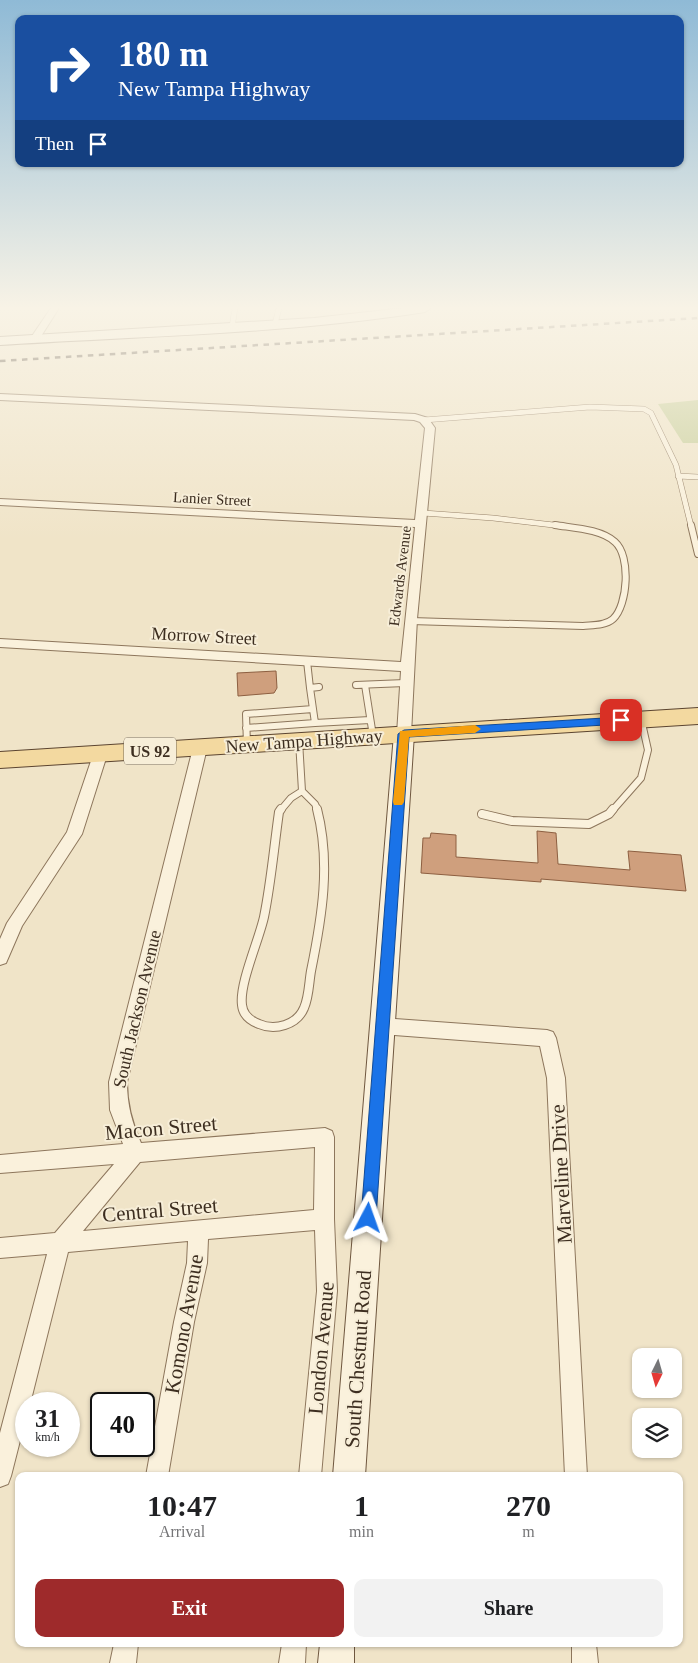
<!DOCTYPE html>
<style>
body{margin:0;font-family:"Times New Roman",serif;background:#f2f2f2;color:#202124;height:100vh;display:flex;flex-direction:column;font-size:19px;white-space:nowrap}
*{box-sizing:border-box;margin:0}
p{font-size:16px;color:#757577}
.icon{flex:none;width:28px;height:28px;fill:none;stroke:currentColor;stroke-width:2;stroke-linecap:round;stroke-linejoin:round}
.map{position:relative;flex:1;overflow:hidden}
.side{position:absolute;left:15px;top:1472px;width:668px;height:175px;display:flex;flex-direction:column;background:#fff;border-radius:10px;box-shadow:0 1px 4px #0004}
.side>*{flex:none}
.banner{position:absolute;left:15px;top:15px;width:669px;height:152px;border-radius:10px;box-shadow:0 1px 4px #0004;background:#1a4fa0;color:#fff;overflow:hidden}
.needle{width:32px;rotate:185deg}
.buttons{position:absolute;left:632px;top:1348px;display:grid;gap:10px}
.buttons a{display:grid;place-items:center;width:50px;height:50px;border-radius:10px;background:#fff;box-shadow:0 1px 4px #0004;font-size:25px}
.speed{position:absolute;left:15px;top:1392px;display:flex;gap:10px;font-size:25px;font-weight:700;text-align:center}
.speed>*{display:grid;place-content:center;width:65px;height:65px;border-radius:50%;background:#fff;box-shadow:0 1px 4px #0004;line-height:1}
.speed small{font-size:12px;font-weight:400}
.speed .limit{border:2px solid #111;border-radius:8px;background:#fff;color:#111}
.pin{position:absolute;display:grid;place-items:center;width:42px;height:42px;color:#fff;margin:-21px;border-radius:10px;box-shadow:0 2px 8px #0006}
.me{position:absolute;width:55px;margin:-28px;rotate:4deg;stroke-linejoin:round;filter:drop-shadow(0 0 4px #0008)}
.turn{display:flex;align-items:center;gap:18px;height:105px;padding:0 20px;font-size:22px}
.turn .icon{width:65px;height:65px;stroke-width:2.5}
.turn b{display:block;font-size:35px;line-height:42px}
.then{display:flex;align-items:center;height:48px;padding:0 20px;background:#0003;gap:10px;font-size:19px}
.eta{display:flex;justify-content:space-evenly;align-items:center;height:85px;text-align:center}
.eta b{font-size:30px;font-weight:800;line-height:35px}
.button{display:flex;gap:10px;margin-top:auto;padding:10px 20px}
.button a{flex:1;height:58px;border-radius:10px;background:#9e2a2b;color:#fff;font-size:20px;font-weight:800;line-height:58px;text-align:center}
.button a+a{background:#f2f2f2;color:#202124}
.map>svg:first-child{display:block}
.green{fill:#c9cf9b}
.building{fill:#cf9f7d;stroke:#8d5f41}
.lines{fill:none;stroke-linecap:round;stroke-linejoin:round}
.lane-far2-casing{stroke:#8d765c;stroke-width:6}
.lane-far1-casing{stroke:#8d765c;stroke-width:8}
.lane-casing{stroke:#8d765c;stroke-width:10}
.street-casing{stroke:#8d765c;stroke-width:2}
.secondary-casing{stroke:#6f573f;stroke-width:2}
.primary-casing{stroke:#5b4430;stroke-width:2}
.lane-far2{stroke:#faf1dc;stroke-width:5}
.lane-far1{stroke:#faf1dc;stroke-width:6}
.lane{stroke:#faf1dc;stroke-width:8}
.street{fill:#faf1dc;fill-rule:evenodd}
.secondary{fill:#faf1dc;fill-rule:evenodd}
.primary{fill:#f3d9a0;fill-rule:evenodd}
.rail{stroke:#3d2e20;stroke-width:2.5;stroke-dasharray:5.5 5.5;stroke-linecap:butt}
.route{fill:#1a73e8;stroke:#114b97}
.slow{fill:#f59e0b}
.labels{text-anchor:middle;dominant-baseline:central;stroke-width:4;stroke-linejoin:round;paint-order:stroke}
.far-street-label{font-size:15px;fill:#3d2e20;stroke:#f7eed8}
.shield{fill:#f7eed8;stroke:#756857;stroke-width:1}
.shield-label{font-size:16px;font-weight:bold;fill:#3d2e20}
.street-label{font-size:18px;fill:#3d2e20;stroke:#f7eed8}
.near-street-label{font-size:21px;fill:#3d2e20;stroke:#f7eed8}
</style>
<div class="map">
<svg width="698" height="1663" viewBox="0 0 698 1663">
<rect width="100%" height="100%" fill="#f0e4c8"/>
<!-- green -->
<path class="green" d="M698,400V443H683L658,404Z"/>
<!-- building -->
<path class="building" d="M276,671L277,688L274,693L238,696L237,673Z
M537,831L556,833L558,864L630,870L628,851L681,855L686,891L541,879V882L421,873L423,838H430L431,833L456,835V857L538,863Z"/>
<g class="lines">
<!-- lane-far2 casing -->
<g class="lane-far2-casing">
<path id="lane-far2" d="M275,324L279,308
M232,327L235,308
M424,420L590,407L644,409L651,413L676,465L691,526
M678,476L698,477
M423,513L493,518L562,526"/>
</g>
<!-- lane-far1 casing -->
<g class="lane-far1-casing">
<path id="lane-far1" d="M691,525L698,554
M411,621L583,626C592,625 605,626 613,619C628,605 631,556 615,542C601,529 573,528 555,525
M307,661L310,688L319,687
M356,685L405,683
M365,685L373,736
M310,688L315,723L370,720
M246,728L315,723
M299,741L302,791
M247,745L246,714L313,709
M302,791L315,804L318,811
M280,811L291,798L302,791
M612,811L641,778L648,750L641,719"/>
</g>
<!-- lane casing -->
<g class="lane-casing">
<path id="lane" d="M281,809L279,812C274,847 271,883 264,917C259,940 239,984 242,1005C243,1015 251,1021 259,1024C275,1031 297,1025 304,1008C309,997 309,982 311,971C322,917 331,863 317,809
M482,814L512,821L589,824L609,814L613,809"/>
</g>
<!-- street casing -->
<g class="street-casing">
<path id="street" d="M51,308H59L38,341H32L30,339Z
M0,394L415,414L428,418L435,428L417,619L411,734L409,738H399L397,734L401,671L0,647V639L401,662L415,527L0,505V499L415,520L425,428L420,422L414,420L0,400Z
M200,743L205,744L207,748L127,1082C127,1105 132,1123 141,1143L325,1128L332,1131L334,1137V1219L337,1291L321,1476H299L317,1291L315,1230L208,1239L207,1263L194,1322L168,1476H146L174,1322L187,1263L188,1241L68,1252L30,1404H26V1417L11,1476L8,1484L0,1487V1433L47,1254L0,1258V1238L55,1233L114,1164L0,1173V1155L123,1144L110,1110L109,1082L193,748L195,744ZM315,1147L314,1210L83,1231L140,1162Z
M100,750L105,751L107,755L82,834L22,926L6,963L0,965V939L7,923L67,832L93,755L95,751Z
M381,1018L547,1030L553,1032L556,1038L565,1078L587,1476H565L547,1078L540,1046L381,1034L375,1032L372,1026L375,1020Z
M114,1644H138L136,1663H110Z
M282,1644H306L305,1663H279Z
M572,1644H596L598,1663H572Z"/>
</g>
<!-- secondary casing -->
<g class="secondary-casing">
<path id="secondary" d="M404,308H431L425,312C285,334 141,336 0,345V337L314,318Z
M404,727L411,729L414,734L365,1476H333L394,734L397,729Z
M320,1644H354V1663H318Z"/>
</g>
<!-- primary casing -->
<g class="primary-casing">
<path id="primary" d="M698,708V724L0,768V752Z"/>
</g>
<!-- lane-far2 -->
<use href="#lane-far2" class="lane-far2"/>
<!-- lane-far1 -->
<use href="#lane-far1" class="lane-far1"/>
<!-- lane -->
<use href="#lane" class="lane"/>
<!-- street -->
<use href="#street" class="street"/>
<!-- secondary -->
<use href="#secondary" class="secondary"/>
<!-- primary -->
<use href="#primary" class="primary"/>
<!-- rail -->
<path class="rail" d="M0,361L698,318"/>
</g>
<!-- sky -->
<linearGradient id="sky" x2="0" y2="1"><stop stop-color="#8fbad6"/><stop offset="0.57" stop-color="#f8f3e6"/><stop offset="1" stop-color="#f8f3e6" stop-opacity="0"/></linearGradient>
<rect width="698" height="540" fill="url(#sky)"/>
<!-- route -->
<path class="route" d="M621,717L627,720L621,724L409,737L376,1218L374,1223L368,1226L363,1223L361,1218L398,734L404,730Z"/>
<!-- slow -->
<path class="slow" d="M475,725L481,729L475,733L409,737L404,802L402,805H394L393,802L400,731Z"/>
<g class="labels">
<!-- far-street labels -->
<g class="far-street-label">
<text transform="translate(212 499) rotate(3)">Lanier Street</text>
<text transform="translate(400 576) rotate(-83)">Edwards Avenue</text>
</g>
<!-- shield labels -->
<rect class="shield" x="124" y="737.5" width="52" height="27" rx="4"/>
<g class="shield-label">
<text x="150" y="751">US 92</text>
</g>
<!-- street labels -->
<g class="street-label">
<text transform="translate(204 636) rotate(3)">Morrow Street</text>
<text transform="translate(304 741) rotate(-4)">New Tampa Highway</text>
<text transform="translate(137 1009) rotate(-77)">South Jackson Avenue</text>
</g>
<!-- near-street labels -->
<g class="near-street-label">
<text transform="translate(161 1128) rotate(-5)">Macon Street</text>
<text transform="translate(561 1174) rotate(-93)">Marveline Drive</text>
<text transform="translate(160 1210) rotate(-5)">Central Street</text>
<text transform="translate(184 1324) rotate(-80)">Komono Avenue</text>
<text transform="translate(321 1348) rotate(-85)">London Avenue</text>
<text transform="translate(358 1359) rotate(-86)">South Chestnut Road</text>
</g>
</g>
</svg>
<div class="buttons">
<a><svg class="needle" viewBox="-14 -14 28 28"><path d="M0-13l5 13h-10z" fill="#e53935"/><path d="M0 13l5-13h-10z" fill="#757577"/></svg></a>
<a><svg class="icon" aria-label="layers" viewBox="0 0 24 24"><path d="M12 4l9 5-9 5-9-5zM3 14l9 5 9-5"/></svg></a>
</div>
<div class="speed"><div>31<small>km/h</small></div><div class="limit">40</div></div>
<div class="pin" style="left:621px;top:720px;background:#d93025"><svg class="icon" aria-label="arrive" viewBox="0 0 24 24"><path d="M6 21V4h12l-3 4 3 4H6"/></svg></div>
<svg class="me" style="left:368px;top:1218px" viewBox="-20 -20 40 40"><path d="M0-17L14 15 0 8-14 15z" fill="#1a73e8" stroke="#fff" stroke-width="4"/></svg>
<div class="banner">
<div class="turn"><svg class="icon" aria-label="right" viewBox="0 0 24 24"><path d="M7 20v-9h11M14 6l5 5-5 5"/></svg><div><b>180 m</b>New Tampa Highway</div></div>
<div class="then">Then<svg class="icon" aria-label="arrive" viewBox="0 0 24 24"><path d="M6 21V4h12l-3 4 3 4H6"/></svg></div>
</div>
<section class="side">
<div class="eta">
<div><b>10:47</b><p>Arrival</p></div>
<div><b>1</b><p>min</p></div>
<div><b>270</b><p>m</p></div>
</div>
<div class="button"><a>Exit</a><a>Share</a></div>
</section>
</div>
